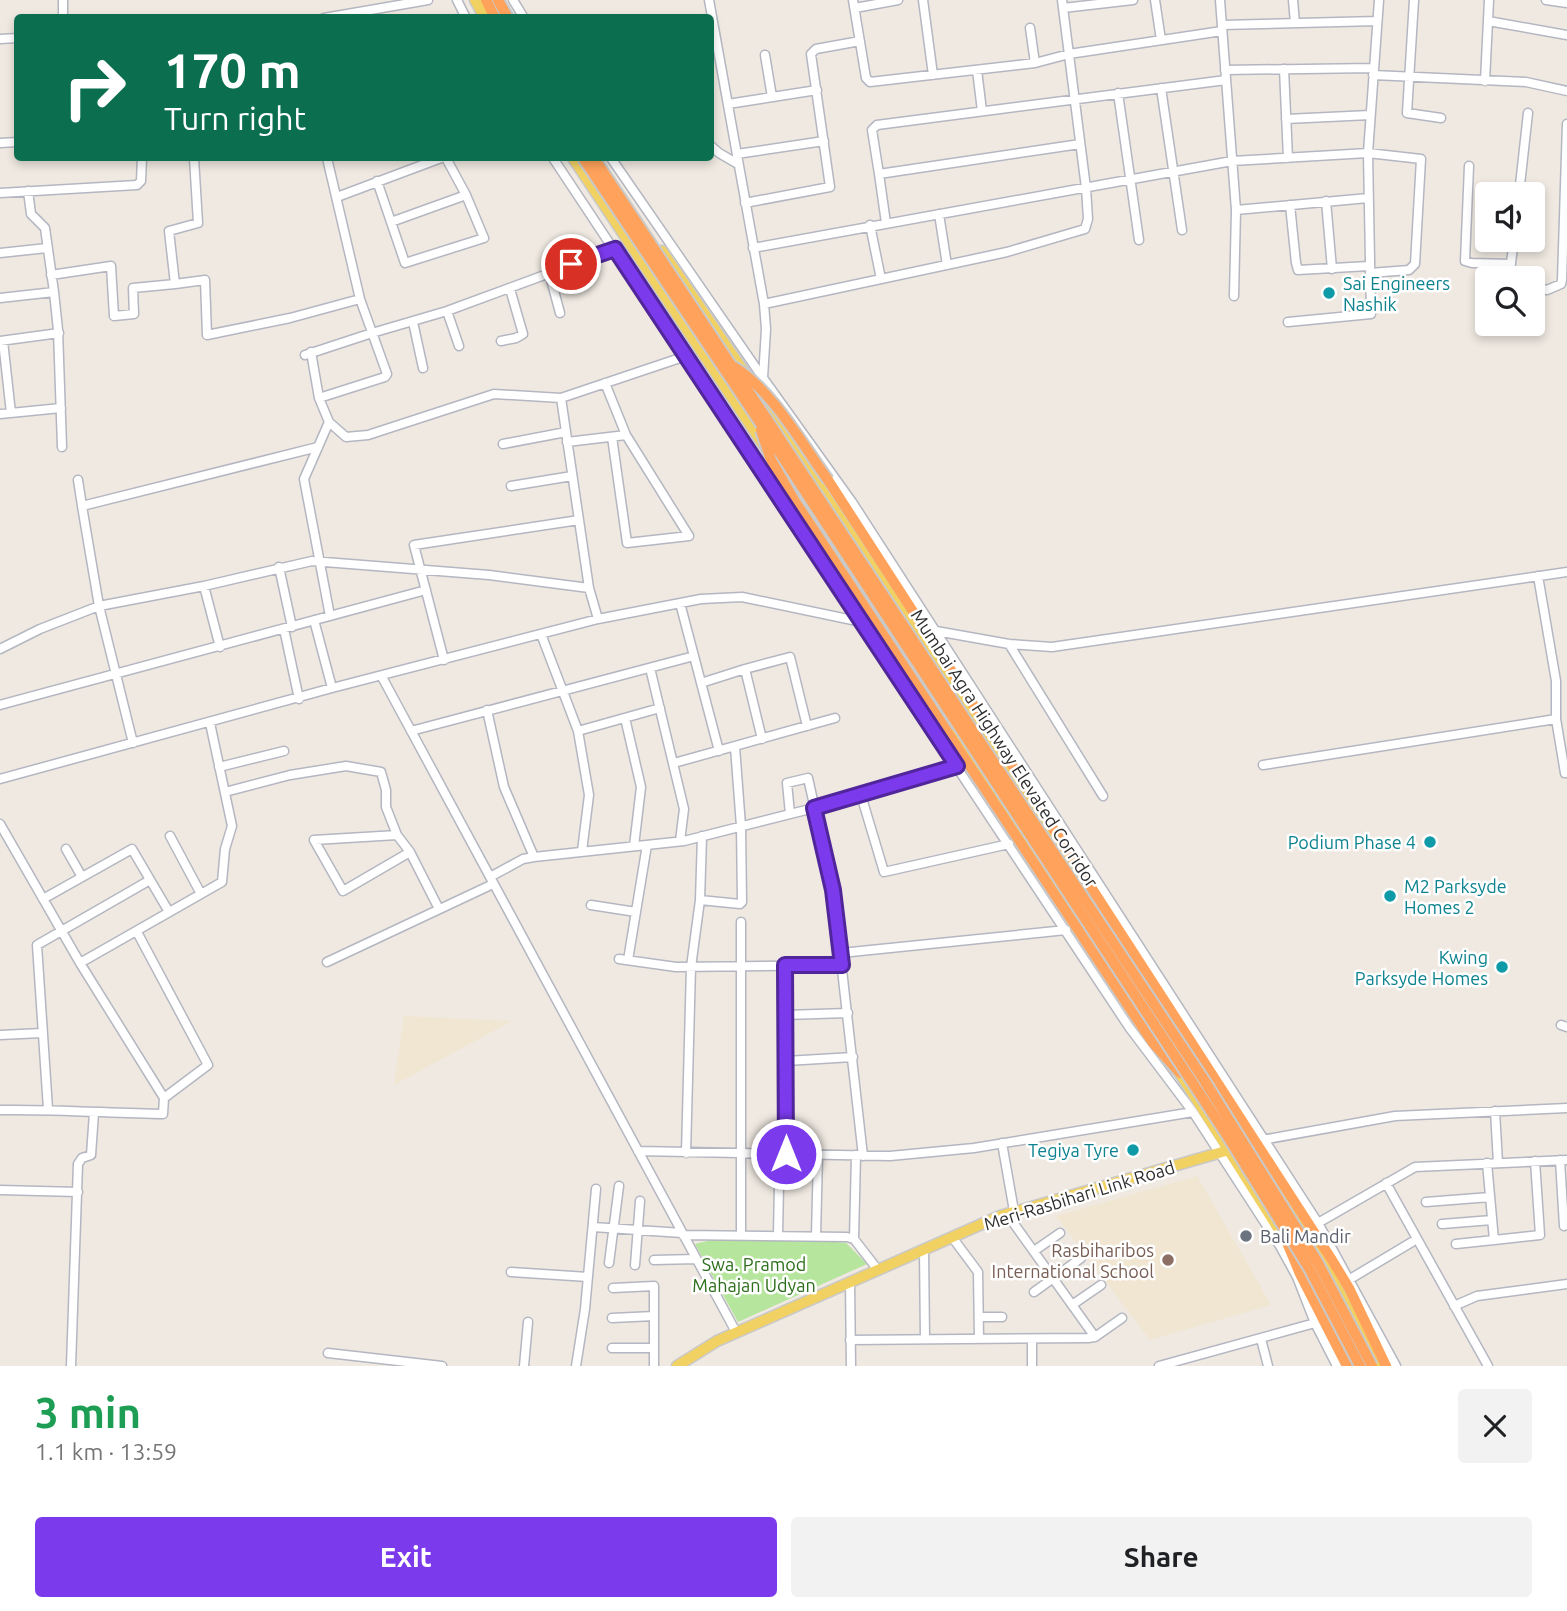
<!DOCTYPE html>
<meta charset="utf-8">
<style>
body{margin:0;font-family:Ubuntu,sans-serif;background:#f2f2f2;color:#202124;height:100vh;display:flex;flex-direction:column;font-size:26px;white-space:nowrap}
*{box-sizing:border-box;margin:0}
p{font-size:23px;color:#757577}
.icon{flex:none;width:38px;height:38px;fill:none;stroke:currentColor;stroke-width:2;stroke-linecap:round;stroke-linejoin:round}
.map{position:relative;height:1366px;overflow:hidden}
.side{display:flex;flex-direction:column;background:#fff;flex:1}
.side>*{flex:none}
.guide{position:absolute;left:14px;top:14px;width:700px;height:147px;border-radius:7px;box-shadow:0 4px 10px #0003;background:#0b6e4f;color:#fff;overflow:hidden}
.fabs{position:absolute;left:1475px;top:182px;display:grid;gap:14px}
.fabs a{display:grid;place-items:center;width:70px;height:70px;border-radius:7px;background:#fff;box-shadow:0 4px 10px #0003;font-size:35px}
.pin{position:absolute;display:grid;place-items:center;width:60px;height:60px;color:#fff;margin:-30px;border:4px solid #fff;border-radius:50%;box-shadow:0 2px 7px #0007}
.me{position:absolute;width:77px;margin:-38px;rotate:0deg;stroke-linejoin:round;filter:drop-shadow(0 0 5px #0008)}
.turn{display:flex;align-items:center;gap:24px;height:147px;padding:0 35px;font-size:32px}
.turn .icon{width:91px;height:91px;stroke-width:2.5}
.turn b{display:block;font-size:49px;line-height:60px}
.round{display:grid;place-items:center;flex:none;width:74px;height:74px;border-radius:7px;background:#f2f2f2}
.overview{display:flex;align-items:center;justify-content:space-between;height:119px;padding:0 35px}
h1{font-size:42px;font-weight:700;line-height:52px;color:#1e9e55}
.primary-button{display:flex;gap:14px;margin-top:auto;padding:14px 35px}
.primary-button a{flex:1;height:80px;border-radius:7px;background:#7c3aed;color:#fff;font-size:28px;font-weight:700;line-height:80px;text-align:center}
.primary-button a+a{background:#f2f2f2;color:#202124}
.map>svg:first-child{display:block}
.education{fill:#f0e6d1}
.green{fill:#b6e59e}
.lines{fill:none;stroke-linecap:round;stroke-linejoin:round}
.minor-casing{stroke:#b4b7c1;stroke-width:11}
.major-casing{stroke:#c9c9c9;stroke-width:13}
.highway-casing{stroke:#c9c9c9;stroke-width:14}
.minor{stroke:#fff;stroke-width:8}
.major{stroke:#f2d163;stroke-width:10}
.highway{stroke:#ffa35c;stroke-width:10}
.highway-bridge-casing{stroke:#c9c9c9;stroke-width:14;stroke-linecap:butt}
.highway-bridge{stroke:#ffa35c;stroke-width:10}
.route-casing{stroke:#51269a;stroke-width:18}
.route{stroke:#7c3aed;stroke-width:12}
.culture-dot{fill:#0f9aa8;stroke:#fff;stroke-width:2.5}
.worship-dot{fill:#6b7280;stroke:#fff;stroke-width:2.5}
.education-dot{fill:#8d6e63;stroke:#fff;stroke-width:2.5}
.labels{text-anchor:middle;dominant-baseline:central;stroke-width:5;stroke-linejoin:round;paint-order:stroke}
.culture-label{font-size:18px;fill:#0d838f;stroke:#fff;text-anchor:end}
.street-label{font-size:18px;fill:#2e2e2e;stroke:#fff}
.worship-label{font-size:18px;fill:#5b616d;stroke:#fff;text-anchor:start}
.education-label{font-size:18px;fill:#785e54;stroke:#fff;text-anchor:end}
.park-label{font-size:18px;fill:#2c6e1b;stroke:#fff}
</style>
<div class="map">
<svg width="1567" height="1366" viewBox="0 0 1567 1366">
<rect width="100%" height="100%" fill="#efe9e1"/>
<!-- education -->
<path class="education" d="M404,1016L512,1021L394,1085Z
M1197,1176L1271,1305L1150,1340L1056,1216Z"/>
<!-- green -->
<path class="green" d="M767,1238L819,1240L846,1243L867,1264L738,1322L695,1244L711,1240Z"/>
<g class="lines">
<!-- minor casing -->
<g class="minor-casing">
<path id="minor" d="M63,0V18
M457,0L466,18
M513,0L524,18
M709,0L764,304L766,329L763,378
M853,0L866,78L870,82L1035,63L1069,54L1222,31
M923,0L933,75
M1155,0L1161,40
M1220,0L1236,210L1234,296
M1293,0L1295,23
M1414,0L1407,113L1441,118
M1546,0L1567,3
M855,8L898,0
M1063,8L1133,0
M324,18L428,0
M1488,21L1567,35
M1222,25L1377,21
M1030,28L1035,63
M0,39L18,38
M765,55L772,97
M1284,69L1288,158
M977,70L982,111
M1225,70L1373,68
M1373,75L1526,82L1567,91
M1485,81L1489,0
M1161,88L1182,230
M1118,93L1139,240
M728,104L817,90
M1286,119L1370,115
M0,143L18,142
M710,145L719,153L738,164
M737,154L824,141
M553,158L1129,1027L1193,1112L1280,1246L1297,1277L1315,1323L1337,1366
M611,158L763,378L852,502L1318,1223L1396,1366
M1469,166L1465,261L1472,263L1511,264
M879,174L872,130L877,125L1226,80
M377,181L405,263L484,238L466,195L446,158
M28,191L31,214L45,228L54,292L58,330L62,447
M0,193L137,185L141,181L142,158
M1519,194L1528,113
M337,197L441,158
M1326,201L1332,269
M745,203L830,187L811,54L816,49L860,41
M1290,205L1296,263L1298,270L1369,266
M1236,210L1368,198
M939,214L947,265
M391,222L466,195
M886,223L879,174L1080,144
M870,225L881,279
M753,248L1232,161L1368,153L1421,159L1415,264L1409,270L1370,273
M0,253L47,248
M549,272L560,313
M51,275L111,266L114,316L134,314L133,288L175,284L169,231L198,223L194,158
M1509,278L1514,240
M175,284L205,280L207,335L290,318L360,299
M1533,287L1547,290L1561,284L1562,280L1567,124
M0,298L54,292
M764,304L1007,252L1085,229L1088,219L1086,188L1062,0
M447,311L459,346
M413,322L423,368
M1288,322L1371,314L1368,153L1379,0
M0,341L59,333
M3,341L11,413
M501,341L516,338L523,334L510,289
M311,352L319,398L329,422L346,437L368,435L494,394L561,398
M305,355L372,333L447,311L615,249
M605,383L626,435
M319,398L385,377L387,374L360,299L327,158
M0,414L61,408
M329,422L304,479L330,616
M567,442L626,435L689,536L627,543L612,437
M503,444L566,432
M78,480L82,506
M511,486L572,476
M279,567L292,627
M1538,576L1556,681V719L1565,773H1567
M204,586L220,647
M680,603L719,751
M598,619L589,588L561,398L686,356
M314,620L332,688
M284,629L299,699
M936,631L1009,644L1052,647L1567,572
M541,634L578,731L589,795L582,851
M1009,644L1103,796
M0,649L40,629L99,606L204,586L312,561L489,575L589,588
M444,660L414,545L579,520
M650,668L684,809L680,841
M745,669L790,657L807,726
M382,677L736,1332
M701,683L745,669L762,739
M0,705L426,590
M487,710L504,787L534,857
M625,718L641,787L634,846
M411,731L694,656
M578,731L660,708
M133,743L99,606L82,506L318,447
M674,763L835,718
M1263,765L1556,719
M219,767L284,751
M0,779L332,688L598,619L701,599L742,597L862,622
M225,792L290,775L346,766L381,772L386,790V807L397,835L410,852L439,909
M861,795L884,872L1009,844
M790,814L787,783L808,778L833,890L863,1156
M0,824L80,963L164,1098L163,1114C108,1113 54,1109 0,1110
M397,835L314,840L343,891L410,852
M170,836L201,894
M66,849L82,877
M490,877L523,859L534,857L684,841L814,808L957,766
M43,899L132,849L169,912
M700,900L740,904L742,902L741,826L735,747
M591,905L636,912
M137,932L208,1065L164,1098
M841,953L1066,930
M619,959L676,967L842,965
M628,960L647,845
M327,962L493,884
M80,963L222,882L225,849L232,826L210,723
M785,965L786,1154
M785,1015L848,1013
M1561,1025L1567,1027
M0,1035L42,1033
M786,1061L853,1057
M48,1109L37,945L150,880
M1495,1111L1498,1163
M1262,1140L1395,1116L1567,1108
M1002,1143L1014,1211
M638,1151L890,1156L974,1148L1193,1112
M686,1153L691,967L700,900L702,836
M1560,1160L1564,1226L1567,1225
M1487,1163L1494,1240L1540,1235L1535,1161
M1386,1183L1488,1366
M0,1190L78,1192
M1426,1202L1490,1197
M1007,1214L1095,1337
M1318,1223L1415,1167L1567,1160
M1442,1224L1492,1220
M593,1227L682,1233
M683,1235L847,1237L854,1239L878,1270
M741,1235V922
M778,1235L779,1185
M816,1236L818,1155
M952,1237L978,1272L979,1339
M854,1239L856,1155
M1456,1244L1494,1240
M924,1250L925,1339
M1034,1251L1060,1233
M654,1260L696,1259
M609,1263L619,1186
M635,1265L640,1201
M511,1272L588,1277
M1350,1279L1412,1242
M850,1282L851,1366
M613,1288L654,1286V1366
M1034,1292L1081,1258
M1072,1305L1101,1285
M1454,1306L1477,1296L1567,1284
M979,1317H1002
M612,1318L654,1316
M1261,1339L1268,1366
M850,1340L1088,1338L1095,1337L1122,1318
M612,1348H654
M328,1353L442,1366
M71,1366L78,1164L82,1158L91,1155L94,1113
M524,1366L528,1322
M576,1366L585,1309L596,1189
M1032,1366V1339
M1159,1366L1315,1323"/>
</g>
<!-- major casing -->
<g class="major-casing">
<path id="major" d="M475,0L485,18
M573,158L765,447
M662,251L744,372
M754,387L1078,881
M955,734L1165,1051
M1176,1067L1291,1249
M1242,1131L1322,1259L1378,1366
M677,1366L717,1341L1000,1216L1236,1148"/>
</g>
<!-- highway casing -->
<g class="highway-casing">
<path id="highway" d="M486,0L495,18
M498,0L508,18
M828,480L1332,1260L1349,1288L1386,1366
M794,500L1153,1043L1180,1073
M1288,1245L1300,1274L1347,1366"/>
</g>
<!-- minor -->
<use href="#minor" class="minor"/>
<!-- major -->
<use href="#major" class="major"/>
<!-- highway -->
<use href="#highway" class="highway"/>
<!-- highway-bridge casing -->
<g class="highway-bridge-casing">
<path id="highway-bridge" d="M583,158L757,418L1230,1140L1309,1268L1360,1366
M594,158L1204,1080L1318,1263L1372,1366
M734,367C772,390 802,444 828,480
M761,430L771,460L794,500"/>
</g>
<!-- highway-bridge -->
<use href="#highway-bridge" class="highway-bridge"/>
</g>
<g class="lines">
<!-- route casing -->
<g class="route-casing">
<path id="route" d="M571,264L615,249L957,766L814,808L833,890L842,965H785L786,1154"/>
</g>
<!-- route -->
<use href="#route" class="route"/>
</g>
<!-- markers -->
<g class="culture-dot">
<circle cx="1329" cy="293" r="7"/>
<circle cx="1430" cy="842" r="7"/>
<circle cx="1390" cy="896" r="7"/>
<circle cx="1502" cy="967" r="7"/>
<circle cx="1133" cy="1150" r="7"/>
</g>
<circle class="worship-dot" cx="1246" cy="1236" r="7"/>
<circle class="education-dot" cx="1168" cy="1260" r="7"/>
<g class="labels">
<!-- culture labels -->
<g class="culture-label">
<text x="1343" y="283" text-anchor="start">Sai Engineers<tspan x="1343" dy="21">Nashik</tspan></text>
<text x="1416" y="842">Podium Phase 4</text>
<text x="1404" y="886" text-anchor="start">M2 Parksyde<tspan x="1404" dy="21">Homes 2</tspan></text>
<text x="1488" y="957">Kwing<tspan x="1488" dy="21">Parksyde Homes</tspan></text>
<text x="1119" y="1150">Tegiya Tyre</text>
</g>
<!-- street labels -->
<g class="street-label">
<text transform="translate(1005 748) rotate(57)">Mumbai Agra Highway Elevated Corridor</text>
<text transform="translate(1079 1195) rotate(-17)">Meri-Rasbihari Link Road</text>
</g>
<!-- worship labels -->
<g class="worship-label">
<text x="1260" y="1236">Bali Mandir</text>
</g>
<!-- education labels -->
<g class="education-label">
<text x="1154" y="1250">Rasbiharibos<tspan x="1154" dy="21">International School</tspan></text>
</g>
<!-- park labels -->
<g class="park-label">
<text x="754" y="1264">Swa. Pramod<tspan x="754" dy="21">Mahajan Udyan</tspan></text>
</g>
</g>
</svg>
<div class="fabs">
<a><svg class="icon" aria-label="sound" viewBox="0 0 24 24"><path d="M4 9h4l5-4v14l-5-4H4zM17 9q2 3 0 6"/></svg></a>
<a><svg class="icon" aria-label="search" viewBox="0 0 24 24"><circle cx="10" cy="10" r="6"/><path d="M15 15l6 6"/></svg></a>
</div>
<div class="pin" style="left:571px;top:264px;background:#d93025"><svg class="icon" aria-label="arrive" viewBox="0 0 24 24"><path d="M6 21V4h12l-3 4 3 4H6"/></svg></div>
<svg class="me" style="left:786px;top:1154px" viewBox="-20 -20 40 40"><circle r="17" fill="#7c3aed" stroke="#fff" stroke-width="3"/><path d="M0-11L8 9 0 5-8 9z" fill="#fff"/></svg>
<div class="guide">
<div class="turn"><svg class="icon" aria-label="right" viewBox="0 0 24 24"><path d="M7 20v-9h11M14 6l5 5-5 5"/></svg><div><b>170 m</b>Turn right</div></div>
</div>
</div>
<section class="side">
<div class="overview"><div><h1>3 min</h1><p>1.1 km · 13:59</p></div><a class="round"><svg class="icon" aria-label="close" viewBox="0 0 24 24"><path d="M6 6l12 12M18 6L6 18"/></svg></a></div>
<div class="primary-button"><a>Exit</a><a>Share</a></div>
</section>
